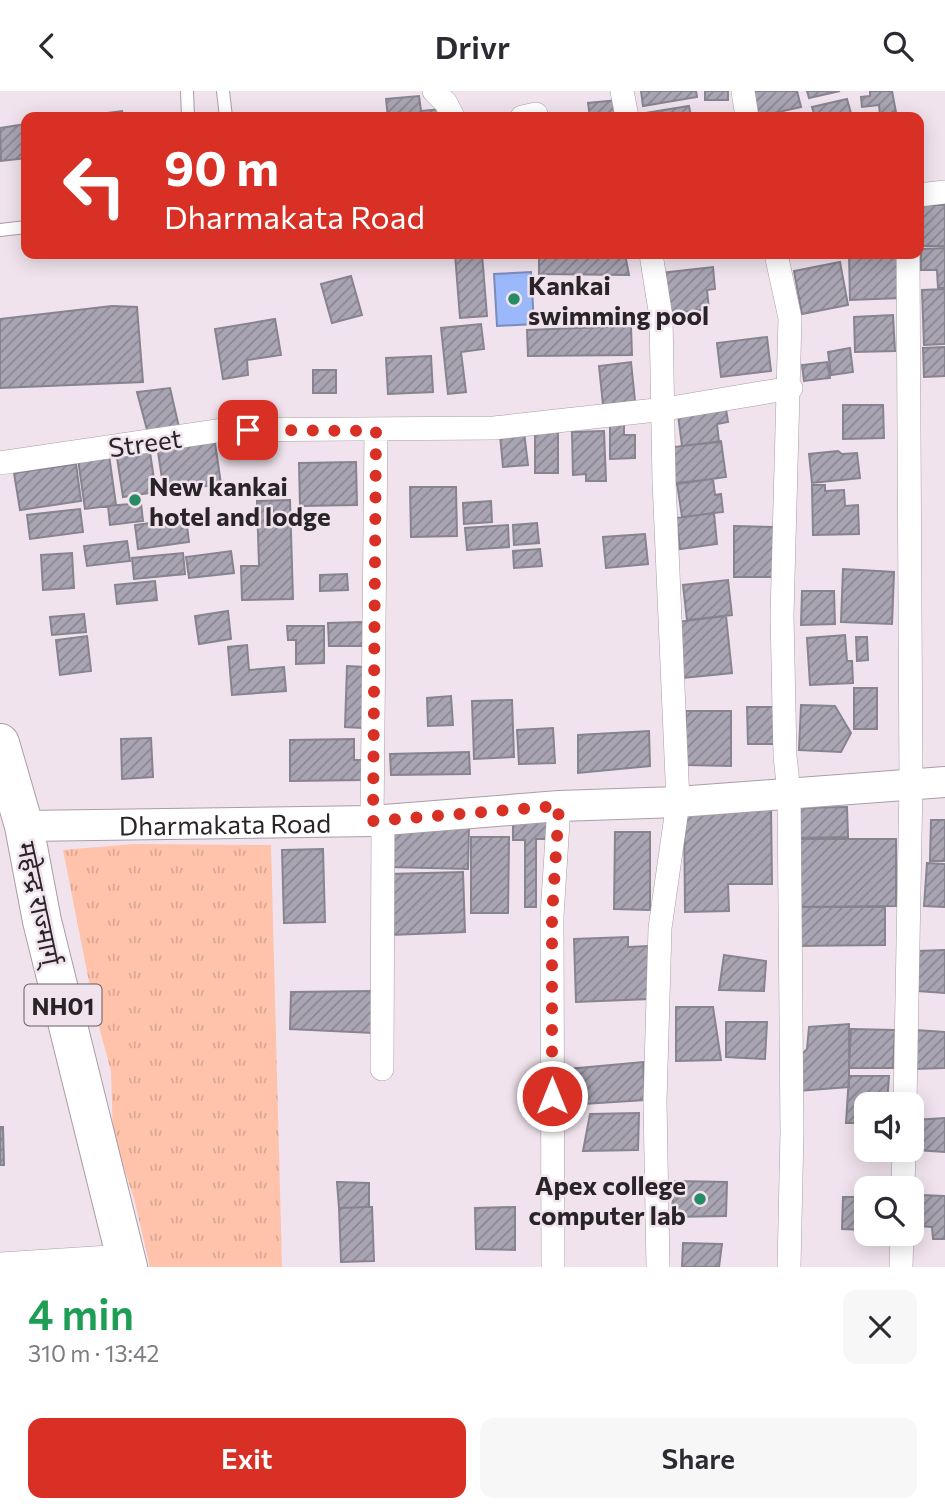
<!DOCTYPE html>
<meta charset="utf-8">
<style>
body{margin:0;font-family:Commissioner,"Noto Sans Devanagari",sans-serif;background:#f7f7f7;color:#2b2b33;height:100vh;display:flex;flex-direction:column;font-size:26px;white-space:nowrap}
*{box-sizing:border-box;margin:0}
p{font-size:23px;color:#7c7c81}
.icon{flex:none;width:38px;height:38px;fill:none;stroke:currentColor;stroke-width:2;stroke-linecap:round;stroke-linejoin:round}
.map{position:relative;height:1176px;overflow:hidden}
.panel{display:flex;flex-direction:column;background:#fff;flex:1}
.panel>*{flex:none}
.hud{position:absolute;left:21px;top:21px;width:903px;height:147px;border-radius:14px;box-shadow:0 4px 18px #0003;background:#d93025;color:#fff;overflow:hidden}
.buttons{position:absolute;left:854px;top:1001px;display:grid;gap:14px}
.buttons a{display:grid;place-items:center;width:70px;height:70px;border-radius:14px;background:#fff;box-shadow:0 4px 18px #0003;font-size:35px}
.pin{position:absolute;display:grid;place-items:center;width:60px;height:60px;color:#fff;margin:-30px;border-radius:14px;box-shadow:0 4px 10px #0006}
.me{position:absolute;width:77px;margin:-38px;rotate:0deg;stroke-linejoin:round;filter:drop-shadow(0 0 5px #0008)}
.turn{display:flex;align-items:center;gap:24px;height:147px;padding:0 28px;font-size:32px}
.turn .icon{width:91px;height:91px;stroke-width:2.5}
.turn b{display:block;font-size:49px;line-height:60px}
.round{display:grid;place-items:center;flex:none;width:74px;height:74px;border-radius:14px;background:#f7f7f7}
.headline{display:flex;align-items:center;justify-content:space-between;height:119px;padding:0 28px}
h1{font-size:42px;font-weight:600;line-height:52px;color:#1e9e55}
.cta{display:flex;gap:14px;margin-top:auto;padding:14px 28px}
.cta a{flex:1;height:80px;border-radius:14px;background:#d93025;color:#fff;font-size:28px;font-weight:600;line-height:80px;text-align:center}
.cta a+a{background:#f7f7f7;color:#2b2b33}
header{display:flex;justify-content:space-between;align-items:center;height:91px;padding:0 28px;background:#fff;font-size:32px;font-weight:600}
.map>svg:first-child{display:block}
.grass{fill:url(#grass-tufts)}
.water{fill:#9bb8fb;stroke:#798cbc;stroke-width:2}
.building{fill:url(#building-hatch);stroke:#87838f;stroke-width:2}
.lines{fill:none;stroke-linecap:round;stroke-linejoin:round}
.service-casing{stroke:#aa9da6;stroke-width:14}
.minor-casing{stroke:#aa9da6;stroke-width:24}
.tertiary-casing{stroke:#aa9da6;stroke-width:32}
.trunk-casing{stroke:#aa9da6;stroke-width:40}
.service{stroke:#fff;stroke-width:12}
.minor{stroke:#fff;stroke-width:23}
.tertiary{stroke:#fff;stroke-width:30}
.trunk{stroke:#fff;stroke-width:38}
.route{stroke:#d93025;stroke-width:12;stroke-dasharray:0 21.6}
.poi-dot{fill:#278b65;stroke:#f0e3ed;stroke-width:2.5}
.labels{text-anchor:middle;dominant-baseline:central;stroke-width:5;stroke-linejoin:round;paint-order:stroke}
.shield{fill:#f0e3ed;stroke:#655d63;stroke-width:2}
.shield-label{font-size:24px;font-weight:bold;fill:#292428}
.poi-label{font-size:26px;font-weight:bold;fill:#292428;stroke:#f0e3ed;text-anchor:start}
.street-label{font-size:26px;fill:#292428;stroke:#f0e3ed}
</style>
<header><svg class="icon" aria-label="back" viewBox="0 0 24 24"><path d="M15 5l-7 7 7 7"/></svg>Drivr<svg class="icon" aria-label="search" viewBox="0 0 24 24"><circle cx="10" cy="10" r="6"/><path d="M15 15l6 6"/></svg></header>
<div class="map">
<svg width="945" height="1176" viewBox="0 0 945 1176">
<defs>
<pattern id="grass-tufts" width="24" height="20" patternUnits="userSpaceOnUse" patternTransform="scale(1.75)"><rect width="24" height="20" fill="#fec3aa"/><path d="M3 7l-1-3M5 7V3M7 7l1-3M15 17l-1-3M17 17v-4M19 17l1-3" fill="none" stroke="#daa792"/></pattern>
<pattern id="building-hatch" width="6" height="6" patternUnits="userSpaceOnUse" patternTransform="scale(1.75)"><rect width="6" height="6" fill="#aaa5b3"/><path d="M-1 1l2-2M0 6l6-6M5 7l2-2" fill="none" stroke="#8a8692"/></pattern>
</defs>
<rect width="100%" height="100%" fill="#f0e3ed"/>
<!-- grass -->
<path class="grass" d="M134,753L271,754L282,1176H150L134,1107L113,1045L111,980L95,921L63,759Z"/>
<!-- water -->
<path class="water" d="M531,181L534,233L497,235L494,183Z"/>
<!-- building -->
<path class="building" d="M641,0H696L697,6L643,15Z
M705,0H728V9H705Z
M750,0H797L801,16L756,26Z
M807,0H840L809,7Z
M870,0H892L896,21L880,24L879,14L862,16L861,6L870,5Z
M419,5L421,20L442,18L443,26H388L386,8Z
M847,8L852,26H815L812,16Z
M618,9L620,26H590L588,12Z
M689,15L691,26H646L645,22Z
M122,20L123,26H76Z
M26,33V67L1,70L0,37Z
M919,114H945V155H919Z
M945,157V197H938L937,179H921V158Z
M455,163H482L487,225L460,227Z
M539,163H625L629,184L539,183Z
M849,163H901L902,207L850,209Z
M840,171L848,214L802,223L794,180Z
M713,176L715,198L707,199L709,218L666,223L661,182Z
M351,185L362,224L332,232L321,193Z
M945,198V253L924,254L922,199Z
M112,215L137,216L143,291L0,297V228Z
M893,224L895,260L855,261L854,226Z
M275,228L281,264L247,269L248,284L223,288L215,238Z
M481,233L484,258L461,261L466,301L448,303L441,237Z
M631,235L632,264L528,265L527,239Z
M767,246L771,280L721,286L717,252Z
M945,256V285L924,286L923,257Z
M850,257L853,281L831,284L828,261Z
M431,265L433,301L388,303L386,267Z
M631,271L635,310L603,314L599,275Z
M827,271L830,287L804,290L802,274Z
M313,279H336V302H313Z
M170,297L181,345L150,350L137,301Z
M843,314H883L884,347L843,348Z
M726,318L728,331L717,333L719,351L682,355L678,324Z
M610,326H624V344H635V367L610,368Z
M604,340L606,390H586V383L573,384L572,341Z
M524,341L528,374L503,376L500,344Z
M535,341H558V382H535Z
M214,345L221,393L164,401L157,354Z
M721,350L726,386L670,394L666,357Z
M149,355L156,401L123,406L116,360Z
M838,360L842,363L857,362L860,387L812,392L809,363Z
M109,364L116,414L85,418L78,368Z
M356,371L357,414L300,415L299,372Z
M76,373L81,410L20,419L14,382Z
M713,388L715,404L721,403L723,421L682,426L677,392Z
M812,394H825V400L844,399L845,415L858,414L859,443L813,444Z
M410,396H456L457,445L411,446Z
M290,409L293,508L242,509L241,475H259L257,410Z
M491,410L492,431L464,433L463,412Z
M141,412L143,430L110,434L108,415Z
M80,418L83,441L30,448L27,424Z
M714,422L717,453L680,458L676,427Z
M186,427L189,451L138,458L135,434Z
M537,432L539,452L514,454L513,434Z
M508,434L509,456L467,459L465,437Z
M734,435L773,436V486H734Z
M645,443L648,473L606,477L603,446Z
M127,450L130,470L87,475L84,455Z
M540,458L542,475L514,477L513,460Z
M231,460L234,482L189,487L186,466Z
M72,462L74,497L43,499L41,464Z
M183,462L185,483L134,488L132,467Z
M843,478L894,481L892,533L841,531Z
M347,483L348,499L320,500V484Z
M728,489L732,524L687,529L683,494Z
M155,490L157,509L117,513L115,494Z
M802,500H834L835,533L801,534Z
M228,520L231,548L199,553L195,525Z
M84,523L86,541L52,544L50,526Z
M726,525L732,582L683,587L676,531Z
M363,531L364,555H329L328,532Z
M287,535H324V572L296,573V549H288Z
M845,544L847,570H852L853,592L810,594L807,547Z
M87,545L91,580L60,584L56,549Z
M856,546H867L868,569L857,570Z
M247,554L249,579L284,576L286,600L232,604L228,556Z
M347,575L365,576L362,637L345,636Z
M854,597H877V638H854Z
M451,605L453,634L428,635L427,607Z
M512,609L514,666L474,668L472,610Z
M801,614L835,615L851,642L841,661L799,659Z
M747,616H779V653H748Z
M686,620H731V675L686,674Z
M553,637L555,672L519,673L517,639Z
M649,640L650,675L578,682V644Z
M151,647L153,686L122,688L121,648Z
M354,648V669H363V689L290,690V649Z
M469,661L470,683L391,684L390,663Z
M847,716L848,746L793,747V717Z
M684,718H771L772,793H728L729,820L685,821Z
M931,729H945V770H930Z
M513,731H548V748H536V816H525V749H513Z
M390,734L469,735L468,778L389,776Z
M615,741H650V819L614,818Z
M471,746H509L508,822H471Z
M793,748H896V815L793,816Z
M323,758L325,831L284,832L282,759Z
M927,772L945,773V816L924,815Z
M463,781L465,841L391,844L389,783Z
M793,816H885V854L793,855Z
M628,846V856L648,855L650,908L576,911L574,848Z
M945,859V902L918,900L917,860Z
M724,864L766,870L764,900L719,899Z
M372,900L373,942L290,938L291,901Z
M676,916H713L721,969L676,970Z
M726,931H767L765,968L726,966Z
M849,933V996L798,1000L800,965L807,958L809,936Z
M851,938L895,939L893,977H849Z
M916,939L945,941V977L913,978Z
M643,971L645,1009L568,1014V978Z
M849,985H889L887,1013H866V1032H846Z
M639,1022L638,1059L583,1060L590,1023Z
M945,1027V1061L916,1059L915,1029Z
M0,1036H3L4,1074H0Z
M675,1090L727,1091L726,1125L671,1126Z
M337,1091L369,1092V1116L339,1117Z
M921,1104L945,1105V1148H933L932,1136L920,1135Z
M843,1106H866V1139L842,1138Z
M369,1116H372L374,1170L341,1171L339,1117Z
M515,1116V1159L476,1158L475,1117Z
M683,1152L722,1153L719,1176H682Z"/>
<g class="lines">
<!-- service casing -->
<g class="service-casing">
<path id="service" d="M187,0L188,26
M223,0L226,26
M0,139L26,136"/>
</g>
<!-- minor casing -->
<g class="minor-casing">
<path id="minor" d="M434,0L446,12L453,26
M622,0L627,26
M743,0L747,26
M522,26L536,23L537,26
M919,104L945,101
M651,163L661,226L664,390L678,711L660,837L655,1011L658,1176
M776,163L790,227L782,524L785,665L789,702L792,1041L789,1176
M0,372L222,339L494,337L665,318L791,297
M372,730L376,340
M382,978L383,730
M905,1013L911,693L908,163
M903,1097L904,1059
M0,1173L125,1165
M553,1176L552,825L559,715
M901,1176L902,1143"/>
</g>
<!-- tertiary casing -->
<g class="tertiary-casing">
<g id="tertiary">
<path id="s1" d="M24,735L372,730L559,715L678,711L945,691"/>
</g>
</g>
<!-- trunk casing -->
<g class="trunk-casing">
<path id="trunk" d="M0,652L24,735L42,830L128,1176"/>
</g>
<!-- service -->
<use href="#service" class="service"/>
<!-- minor -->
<use href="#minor" class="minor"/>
<!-- tertiary -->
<use href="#tertiary" class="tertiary"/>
<!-- trunk -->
<use href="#trunk" class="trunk"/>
</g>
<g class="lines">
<!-- route -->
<path class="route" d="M248,339L376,340L373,730L559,715L552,825V1005"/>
</g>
<!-- markers -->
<g class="poi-dot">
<circle cx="514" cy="208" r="7"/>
<circle cx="135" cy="409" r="7"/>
<circle cx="700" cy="1108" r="7"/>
</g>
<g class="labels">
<!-- shield labels -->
<rect class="shield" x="24.5" y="893.5" width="77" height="41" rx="5"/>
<g class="shield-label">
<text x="63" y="914">NH01</text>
</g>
<!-- poi labels -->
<g class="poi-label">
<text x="528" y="193">Kankai<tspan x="528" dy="30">swimming pool</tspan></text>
<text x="149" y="394">New kankai<tspan x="149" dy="30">hotel and lodge</tspan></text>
<text x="686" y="1093" text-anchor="end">Apex college<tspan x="686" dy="30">computer lab</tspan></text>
</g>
<!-- street labels -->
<g class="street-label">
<text transform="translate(145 351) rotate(-8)">Street</text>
<text stroke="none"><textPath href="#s1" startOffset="201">Dharmakata Road</textPath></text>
<text transform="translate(40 812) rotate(78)">महेन्द्र राज्मार्ग्</text>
</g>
</g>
</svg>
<div class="buttons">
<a><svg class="icon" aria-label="sound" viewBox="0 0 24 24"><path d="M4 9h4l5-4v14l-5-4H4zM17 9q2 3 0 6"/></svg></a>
<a><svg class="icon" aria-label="search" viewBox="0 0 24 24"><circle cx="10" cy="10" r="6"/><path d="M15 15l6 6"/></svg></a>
</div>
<div class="pin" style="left:248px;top:339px;background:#d93025"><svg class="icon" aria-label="arrive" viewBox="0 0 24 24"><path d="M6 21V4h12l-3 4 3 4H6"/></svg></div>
<svg class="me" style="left:552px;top:1005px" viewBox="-20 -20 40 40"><circle r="17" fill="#d93025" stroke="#fff" stroke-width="3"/><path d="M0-11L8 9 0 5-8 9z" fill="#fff"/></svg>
<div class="hud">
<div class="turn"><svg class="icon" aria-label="left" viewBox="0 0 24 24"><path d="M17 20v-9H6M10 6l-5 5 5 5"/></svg><div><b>90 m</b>Dharmakata Road</div></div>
</div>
</div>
<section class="panel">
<div class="headline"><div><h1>4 min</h1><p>310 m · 13:42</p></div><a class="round"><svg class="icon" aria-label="close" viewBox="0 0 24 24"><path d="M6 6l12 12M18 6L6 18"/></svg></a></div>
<div class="cta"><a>Exit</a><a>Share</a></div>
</section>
